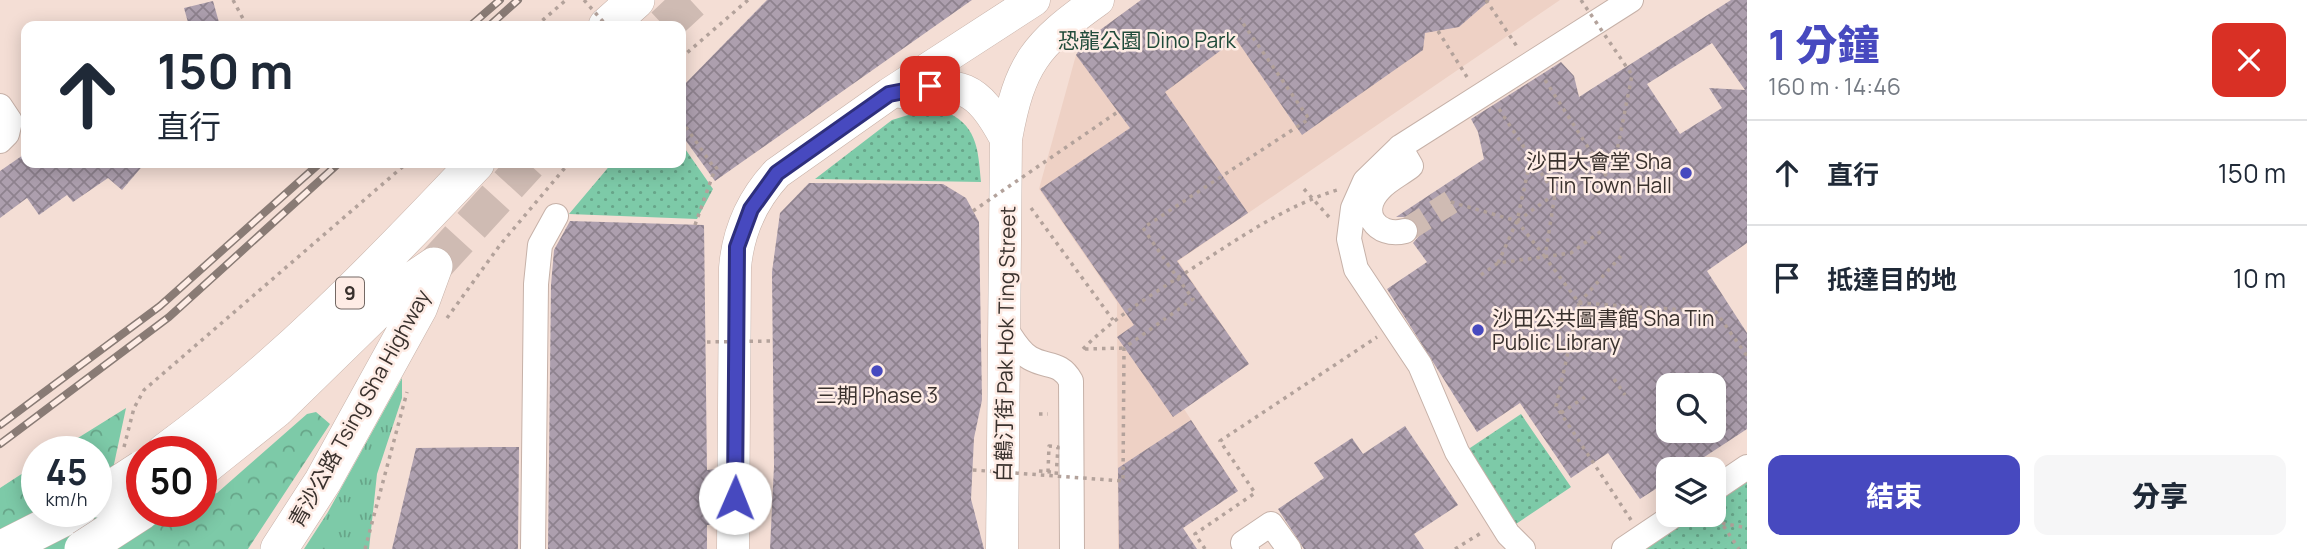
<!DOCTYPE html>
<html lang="zh-TW">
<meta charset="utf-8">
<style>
body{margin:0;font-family:Manrope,"Noto Sans TC",sans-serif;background:#f6f6f7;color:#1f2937;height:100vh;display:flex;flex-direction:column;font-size:26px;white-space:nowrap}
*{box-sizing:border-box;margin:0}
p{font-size:23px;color:#747a83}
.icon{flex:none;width:38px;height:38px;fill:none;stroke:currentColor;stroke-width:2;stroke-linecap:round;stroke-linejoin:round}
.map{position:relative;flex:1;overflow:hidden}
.panel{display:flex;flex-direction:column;background:#fff;width:560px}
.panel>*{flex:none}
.guide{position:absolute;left:21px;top:21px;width:665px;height:147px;border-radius:14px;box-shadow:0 4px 18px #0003;background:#fff;color:#1f2937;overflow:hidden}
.fabs{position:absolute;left:1656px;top:373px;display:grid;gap:14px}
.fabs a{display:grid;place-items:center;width:70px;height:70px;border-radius:14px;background:#fff;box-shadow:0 4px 18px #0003;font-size:35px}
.speed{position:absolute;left:21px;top:436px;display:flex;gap:14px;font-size:35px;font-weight:700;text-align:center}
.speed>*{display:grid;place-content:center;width:91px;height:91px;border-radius:50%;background:#fff;box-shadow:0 4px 18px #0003;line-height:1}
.speed small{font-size:18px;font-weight:400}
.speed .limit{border:10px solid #d22;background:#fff;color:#111}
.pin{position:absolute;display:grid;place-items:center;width:60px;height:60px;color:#fff;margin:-30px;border-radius:14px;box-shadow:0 4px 10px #0006}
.me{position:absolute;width:77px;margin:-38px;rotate:1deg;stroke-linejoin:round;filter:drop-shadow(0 0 5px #0008)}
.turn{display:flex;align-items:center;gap:24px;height:147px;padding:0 21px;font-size:32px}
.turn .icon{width:91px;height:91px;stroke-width:2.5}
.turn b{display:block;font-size:49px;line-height:60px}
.round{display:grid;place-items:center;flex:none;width:74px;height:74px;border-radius:14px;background:#f6f6f7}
.headline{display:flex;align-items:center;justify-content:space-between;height:119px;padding:0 21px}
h1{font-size:42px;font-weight:800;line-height:52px;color:#4749bf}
.cta{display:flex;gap:14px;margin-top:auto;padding:14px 21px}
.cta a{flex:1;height:80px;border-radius:14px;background:#4749bf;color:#fff;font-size:28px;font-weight:800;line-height:80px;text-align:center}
.cta a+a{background:#f6f6f7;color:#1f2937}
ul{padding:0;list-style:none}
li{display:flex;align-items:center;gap:21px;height:105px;padding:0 21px;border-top:2px solid #e0e1e3}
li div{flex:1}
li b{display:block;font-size:26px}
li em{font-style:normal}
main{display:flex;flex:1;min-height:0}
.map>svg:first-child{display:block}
.built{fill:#eed1c5}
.grass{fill:url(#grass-tufts)}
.forest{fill:url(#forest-crowns)}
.park{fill:url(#park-dots)}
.building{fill:url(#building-cross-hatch);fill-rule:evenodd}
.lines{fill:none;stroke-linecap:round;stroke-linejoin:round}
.minor-tunnel{stroke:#cfbbb3;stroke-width:24;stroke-dasharray:24 12;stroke-linecap:butt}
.highway-tunnel{stroke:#cfbbb3;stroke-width:37;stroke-dasharray:37 18;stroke-linecap:butt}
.minor-casing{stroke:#c6b1a8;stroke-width:26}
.major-casing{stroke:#c6b1a8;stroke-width:33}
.highway-casing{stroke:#c6b1a8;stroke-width:38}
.path{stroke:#b3a29b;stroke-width:3.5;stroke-dasharray:3.5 5;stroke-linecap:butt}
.minor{stroke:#fff;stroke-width:24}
.major{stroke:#fff;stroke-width:32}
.highway{stroke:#fff;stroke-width:37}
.rail-casing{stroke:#897b75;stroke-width:8}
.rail{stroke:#feece5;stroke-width:5;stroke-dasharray:16;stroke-linecap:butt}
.highway-bridge-casing{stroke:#c6b1a8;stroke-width:38;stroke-linecap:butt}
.path-bridge{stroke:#b3a29b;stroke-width:3.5;stroke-dasharray:3.5 5;stroke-linecap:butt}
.highway-bridge{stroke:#fff;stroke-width:37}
.route-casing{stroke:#2e2f7c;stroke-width:18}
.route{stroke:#4749bf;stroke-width:12}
.poi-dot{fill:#4749bf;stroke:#feece5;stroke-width:2.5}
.labels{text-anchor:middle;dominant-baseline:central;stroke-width:5;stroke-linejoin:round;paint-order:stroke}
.shield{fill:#feece5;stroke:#746964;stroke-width:2}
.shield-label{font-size:19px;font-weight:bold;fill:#39312d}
.park-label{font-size:21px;fill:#204b3a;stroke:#feece5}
.poi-label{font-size:21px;fill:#39312d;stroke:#feece5;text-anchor:end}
.street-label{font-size:21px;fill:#39312d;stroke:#feece5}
</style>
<main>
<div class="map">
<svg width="1747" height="549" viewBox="0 0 1747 549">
<defs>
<pattern id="grass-tufts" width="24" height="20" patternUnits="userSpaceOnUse" patternTransform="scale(1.75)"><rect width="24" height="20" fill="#7dcaa8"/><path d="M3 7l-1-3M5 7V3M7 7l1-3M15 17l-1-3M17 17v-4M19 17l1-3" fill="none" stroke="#67a589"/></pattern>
<pattern id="forest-crowns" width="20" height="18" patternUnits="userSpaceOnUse" patternTransform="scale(1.75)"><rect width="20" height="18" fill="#7dcaa8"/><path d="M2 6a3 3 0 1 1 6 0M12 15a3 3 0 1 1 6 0" fill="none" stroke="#67a589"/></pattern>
<pattern id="park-dots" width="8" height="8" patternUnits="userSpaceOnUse" patternTransform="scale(1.75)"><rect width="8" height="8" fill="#7dcaa8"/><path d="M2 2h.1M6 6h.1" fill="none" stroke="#67a589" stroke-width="1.8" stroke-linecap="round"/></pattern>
<pattern id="building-cross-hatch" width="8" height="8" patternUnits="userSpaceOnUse" patternTransform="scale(1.75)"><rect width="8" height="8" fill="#ad9fae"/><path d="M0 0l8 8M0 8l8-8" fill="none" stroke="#8e828e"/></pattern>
</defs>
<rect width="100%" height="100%" fill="#f4ded5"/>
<!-- built -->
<path class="built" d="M1141,0H1560L1178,261L1249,364L1184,409L1238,491L1183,528L1196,549H1118L1117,302L1039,189L1076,55L1085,41Z"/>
<!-- grass -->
<path class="grass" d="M402,378V398L377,474L369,549H304L328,512Z"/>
<!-- forest -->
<path class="forest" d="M126,408L101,525L154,511H201V498L217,493L307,414L316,412L330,424L248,549H0V488L37,464V511H96V452L57,451Z"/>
<!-- park -->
<path class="park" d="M942,110C977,124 978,147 981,182L815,179L892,120L918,112Z
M681,143L713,189L697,219L569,214L612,163H681Z
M1521,414L1571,487L1516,524L1467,450Z
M1747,477V549H1638L1692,515L1713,514V500Z"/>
<!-- building -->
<path class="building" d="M767,0H972L715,181L681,134V88Z
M1141,0H1490L1459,27L1425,33L1423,50L1302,135L1236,39L1165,92L1248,213L1177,261L1249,364L1173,417L1117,337L1134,325L1040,189L1130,128L1076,55L1085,41Z
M1731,0H1747V243L1707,271L1747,333V429L1686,469H1668V481L1640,499L1608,453L1571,478L1520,403L1477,432L1387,289L1427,262L1413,243L1419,236L1417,223L1410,217H1396L1484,159L1478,132L1471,119L1561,62L1574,76L1579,97ZM1712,43L1745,90L1709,88L1722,108L1680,134L1647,84ZM1668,385H1713V430H1668Z
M213,1L220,26H189L184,8Z
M26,153V163H145L122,190L108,178L73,202L67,195L39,215L27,198L0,218V171Z
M809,183L943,184L966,198L979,222L982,400L974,438L971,499L984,549H770L774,466L772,272L780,213Z
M570,221L704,225L707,470L715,469V525H707V549H548L551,285L554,250Z
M1191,420L1238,491L1183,528L1197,549H1119L1118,468Z
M1405,426L1458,505L1414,534L1424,549H1304L1278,509L1324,478L1314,463L1352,438L1363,454Z
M496,447H519L518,549H392L416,448Z"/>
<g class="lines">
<!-- minor-tunnel -->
<path class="minor-tunnel" d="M1405,231L1451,202"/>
<!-- highway-tunnel -->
<path class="highway-tunnel" d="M664,26L692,0
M434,266L528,163"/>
<!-- minor casing -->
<g class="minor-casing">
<path id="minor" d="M0,106L10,121L7,134L0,141
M1400,147L1411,166C1401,174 1388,180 1380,189C1358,212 1376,238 1405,231
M1005,328C1012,338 1019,352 1030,358C1047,368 1060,361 1071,381L1072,549
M1713,490L1747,467
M533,549L536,284L540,245L556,216
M1247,549L1243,543L1271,524L1289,549
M1523,549L1508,534L1457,452L1420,365L1356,269L1349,239L1353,208L1365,181L1400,147L1631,0
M1624,549L1676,514"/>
</g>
<!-- major casing -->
<g class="major-casing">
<path id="major" d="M900,92C961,80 977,85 1006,139
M733,549L735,268C738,231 752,200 777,173L889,94L1034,0
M1002,549L1006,139C1020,63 1035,45 1098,0"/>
</g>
<!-- highway casing -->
<g class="highway-casing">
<path id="highway" d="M607,26L636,0
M165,452C280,368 379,266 476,163
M201,469L276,409L397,291L434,266
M2,549L77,511
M279,549L323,481L419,307L434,266"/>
</g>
<!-- path -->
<path class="path" d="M233,0L247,26
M1486,0L1518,48
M536,26L566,0
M1438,31L1467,77
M681,58L748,0
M1545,80L1607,177
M1499,109L1555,194L1517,221
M681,120L715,169
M1618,152L1626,164
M1304,189L1329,217
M1451,202L1517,221L1545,257
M1031,208L1113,320
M695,225L715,169L720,165
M1498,263L1517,221L1531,157
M1169,266L1143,228L1309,119L1240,19
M1481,275L1498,263L1571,253L1604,229
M1579,303L1716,312L1747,356
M1579,303L1621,256
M447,318L500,245L569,163
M1083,349C1112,319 1147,298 1182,275C1232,243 1280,208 1337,190
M1085,349L1124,348
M1614,379L1625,395
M1561,413L1585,397
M1039,414H1048
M124,447L134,408L144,390L407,163
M1039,471L1051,472
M1714,512L1739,549
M1631,520L1556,406L1579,303L1545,257L1555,194L1617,151L1632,75
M1722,523L1747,528
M365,549L407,392
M1205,549L1195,534L1255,493L1220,441L1377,337
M1455,549L1481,533"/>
<!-- minor -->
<use href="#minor" class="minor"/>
<!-- major -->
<use href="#major" class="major"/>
<!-- highway -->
<use href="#highway" class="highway"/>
<!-- rail casing -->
<g class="rail-casing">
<path id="rail" d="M470,26L500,0
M489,26L518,0
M0,425L160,306L320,163
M0,444L169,317L339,163"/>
</g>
<!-- rail -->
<use href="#rail" class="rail"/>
<!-- highway-bridge casing -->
<g class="highway-bridge-casing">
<path id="highway-bridge" d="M96,499L142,469
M83,549L142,511"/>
</g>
<!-- path-bridge -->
<path class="path-bridge" d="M584,0L607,26
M1581,0L1632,75
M973,211L1119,111
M707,342L773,341
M973,470L1123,481L1124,348L1193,299L1169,266
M1048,472L1049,446L1058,447L1056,477"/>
<!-- highway-bridge -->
<use href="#highway-bridge" class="highway-bridge"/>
</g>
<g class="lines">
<!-- route casing -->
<g class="route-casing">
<path id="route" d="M735,498L737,247L751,209L777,173L889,94L930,86"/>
</g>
<!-- route -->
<use href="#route" class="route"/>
</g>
<!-- markers -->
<g class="poi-dot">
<circle cx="1686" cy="173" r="7"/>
<circle cx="1478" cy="330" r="7"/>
<circle cx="877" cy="371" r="7"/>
</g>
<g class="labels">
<!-- shield labels -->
<rect class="shield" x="336" y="277.5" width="28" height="31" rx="5"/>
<g class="shield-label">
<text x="350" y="293">9</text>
</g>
<!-- park labels -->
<g class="park-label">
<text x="1147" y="40">恐龍公園 Dino Park</text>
</g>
<!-- poi labels -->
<g class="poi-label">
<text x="1672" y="161">沙田大會堂 Sha<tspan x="1672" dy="24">Tin Town Hall</tspan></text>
<text x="1492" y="318" text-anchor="start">沙田公共圖書館 Sha Tin<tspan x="1492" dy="24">Public Library</tspan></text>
<text x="877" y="395" text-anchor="middle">三期 Phase 3</text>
</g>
<!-- street labels -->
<g class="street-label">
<text transform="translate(1005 344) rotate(-89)">白鶴汀街 Pak Hok Ting Street</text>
<text transform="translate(359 408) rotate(-61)">青沙公路 Tsing Sha Highway</text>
</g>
</g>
</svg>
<div class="fabs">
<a><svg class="icon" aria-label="search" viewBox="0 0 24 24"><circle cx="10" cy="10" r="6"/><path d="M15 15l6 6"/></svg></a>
<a><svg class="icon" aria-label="layers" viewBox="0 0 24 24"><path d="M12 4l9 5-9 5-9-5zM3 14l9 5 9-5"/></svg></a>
</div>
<div class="speed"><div>45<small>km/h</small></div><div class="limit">50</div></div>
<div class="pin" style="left:930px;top:86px;background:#d93025"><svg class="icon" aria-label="arrive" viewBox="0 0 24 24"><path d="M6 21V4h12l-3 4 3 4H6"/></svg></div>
<svg class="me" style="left:735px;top:498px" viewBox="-20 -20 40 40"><circle r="19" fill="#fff"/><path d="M0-13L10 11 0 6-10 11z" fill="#4749bf"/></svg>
<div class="guide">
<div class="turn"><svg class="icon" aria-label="ahead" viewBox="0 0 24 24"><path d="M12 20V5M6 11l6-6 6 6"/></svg><div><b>150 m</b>直行</div></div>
</div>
</div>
<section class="panel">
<div class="headline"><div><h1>1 分鐘</h1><p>160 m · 14:46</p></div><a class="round" style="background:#d93025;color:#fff"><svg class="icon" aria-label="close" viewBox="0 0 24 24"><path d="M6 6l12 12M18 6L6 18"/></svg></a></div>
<ul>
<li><svg class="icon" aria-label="ahead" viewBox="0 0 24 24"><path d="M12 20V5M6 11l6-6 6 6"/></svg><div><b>直行</b></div><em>150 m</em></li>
<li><svg class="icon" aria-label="arrive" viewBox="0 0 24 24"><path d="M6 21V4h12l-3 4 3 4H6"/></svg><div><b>抵達目的地</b></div><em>10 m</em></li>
</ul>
<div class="cta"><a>結束</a><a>分享</a></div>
</section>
</main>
